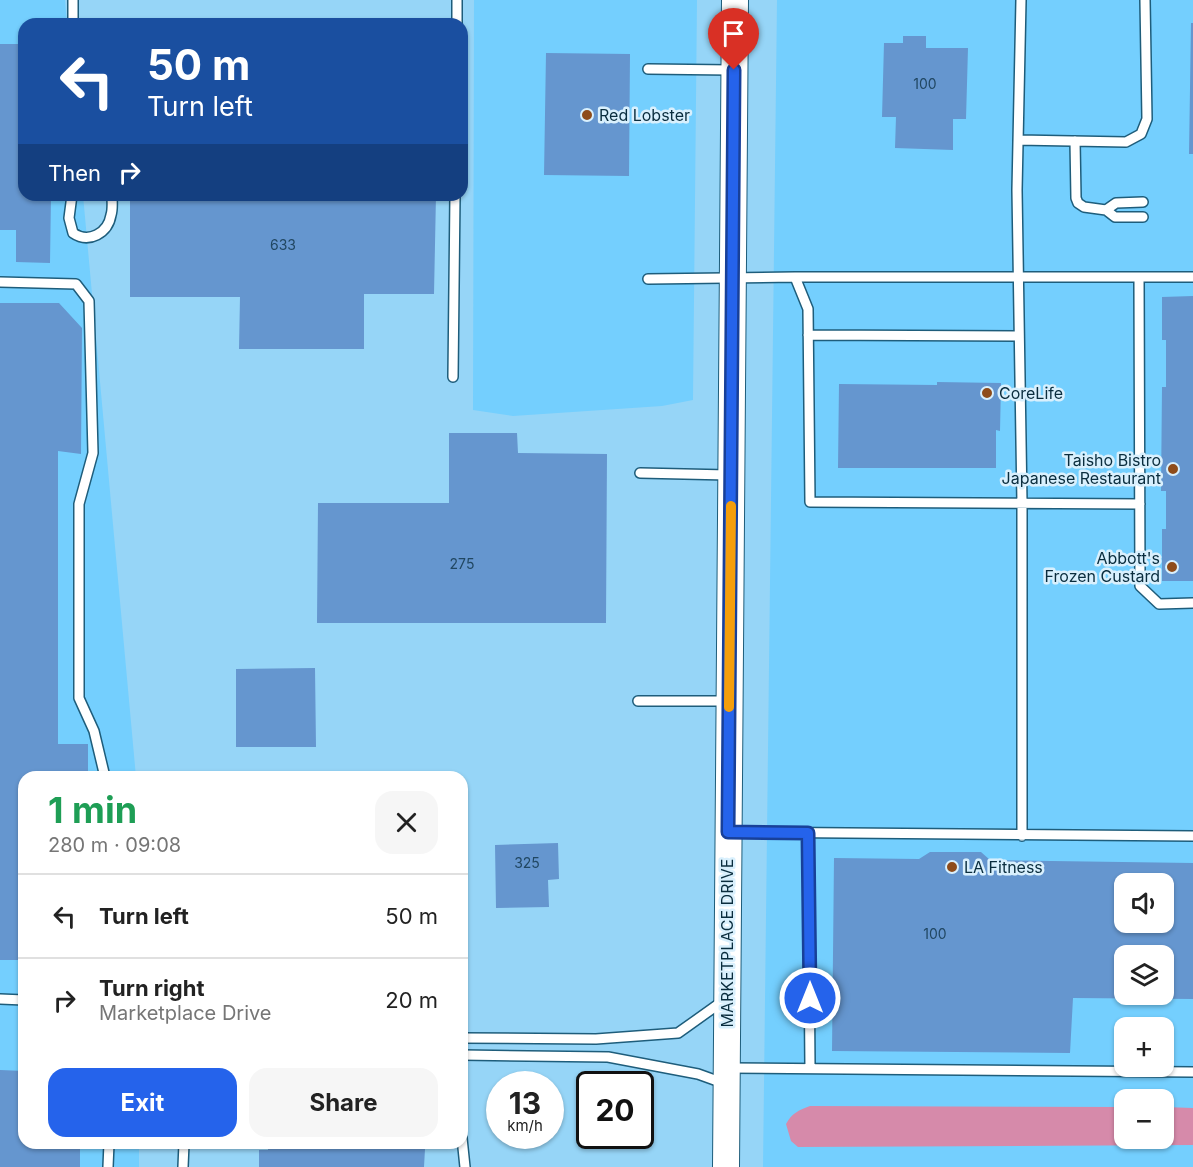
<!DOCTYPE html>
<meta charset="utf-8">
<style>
body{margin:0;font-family:Inter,sans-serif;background:#f6f6f6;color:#222;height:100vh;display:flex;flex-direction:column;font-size:22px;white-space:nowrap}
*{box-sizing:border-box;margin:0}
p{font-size:20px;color:#767676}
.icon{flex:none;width:33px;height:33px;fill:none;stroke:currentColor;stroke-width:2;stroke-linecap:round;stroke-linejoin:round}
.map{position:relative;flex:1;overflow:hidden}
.panel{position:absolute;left:18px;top:771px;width:450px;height:378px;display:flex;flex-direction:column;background:#fff;border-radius:18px;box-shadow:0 2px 4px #0004}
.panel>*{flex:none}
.hud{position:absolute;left:18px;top:18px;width:450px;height:183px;border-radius:18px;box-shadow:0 2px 4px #0004;background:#1a4fa0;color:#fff;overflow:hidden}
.controls{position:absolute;left:1114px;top:873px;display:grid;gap:12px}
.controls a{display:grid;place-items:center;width:60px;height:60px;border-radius:12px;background:#fff;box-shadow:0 2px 4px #0004;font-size:30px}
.speed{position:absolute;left:486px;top:1071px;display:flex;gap:12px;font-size:30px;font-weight:700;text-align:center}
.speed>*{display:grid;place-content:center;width:78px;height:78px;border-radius:50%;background:#fff;box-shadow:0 2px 4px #0004;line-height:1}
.speed small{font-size:15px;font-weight:400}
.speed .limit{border:3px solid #111;border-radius:9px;background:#fff;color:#111}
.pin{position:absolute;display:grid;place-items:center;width:51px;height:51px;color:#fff;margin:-62px -26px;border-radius:50% 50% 50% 0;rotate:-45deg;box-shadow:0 0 6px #0007}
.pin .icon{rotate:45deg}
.me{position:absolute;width:66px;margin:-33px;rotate:0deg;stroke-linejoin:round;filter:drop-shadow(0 0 4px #0008)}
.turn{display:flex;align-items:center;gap:21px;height:126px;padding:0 30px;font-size:27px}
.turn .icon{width:78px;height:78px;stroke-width:2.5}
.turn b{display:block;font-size:42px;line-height:51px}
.then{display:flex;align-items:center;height:57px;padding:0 30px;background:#0003;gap:12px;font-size:22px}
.round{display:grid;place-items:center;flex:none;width:63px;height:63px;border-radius:18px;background:#f6f6f6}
.head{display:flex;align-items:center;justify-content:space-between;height:102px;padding:0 30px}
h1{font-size:36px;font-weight:700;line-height:45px;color:#1e9e55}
.primary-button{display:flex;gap:12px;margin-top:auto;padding:12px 30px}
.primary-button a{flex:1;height:69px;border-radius:18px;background:#2563eb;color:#fff;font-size:24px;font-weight:700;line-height:69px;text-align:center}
.primary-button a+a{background:#f6f6f6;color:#222}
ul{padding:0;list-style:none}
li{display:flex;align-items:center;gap:18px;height:84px;padding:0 30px;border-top:2px solid #e0e0e0}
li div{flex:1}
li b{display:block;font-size:22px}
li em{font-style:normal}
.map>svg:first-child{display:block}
.built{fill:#74cffe;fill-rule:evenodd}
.water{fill:#d68aaa}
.building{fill:#6596cf;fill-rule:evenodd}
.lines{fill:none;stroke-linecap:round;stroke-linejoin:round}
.lane-casing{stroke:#1e5d7b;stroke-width:12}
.secondary-casing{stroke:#1e5d7b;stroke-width:28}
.lane{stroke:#fff;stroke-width:9}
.secondary{stroke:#fff;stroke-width:26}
.route-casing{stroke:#184099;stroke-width:15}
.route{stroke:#2563eb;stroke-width:10}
.slow{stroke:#f59e0b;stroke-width:10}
.poi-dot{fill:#8e4c1b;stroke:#d9f0fd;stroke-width:2}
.labels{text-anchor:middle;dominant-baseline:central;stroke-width:5;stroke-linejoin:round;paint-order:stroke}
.number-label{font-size:14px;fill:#214762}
.poi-label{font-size:16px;fill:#0a2d3e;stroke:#d9f0fd;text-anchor:start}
.street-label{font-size:16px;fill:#0a2d3e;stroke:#d9f0fd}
</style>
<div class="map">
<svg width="1193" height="1167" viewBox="0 0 1193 1167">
<rect width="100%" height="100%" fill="#96d5f7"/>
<!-- built -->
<path class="built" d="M0,0H65L67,24H24V195H83L136,777H24V1143H139V1167H0Z
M474,0H697L693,400L662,406L513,416L473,410Z
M777,0H1193V1167H763ZM1125,884H1164V922H1125ZM1125,956H1164V994H1125ZM1125,1028H1164V1066H1125ZM1125,1100H1164V1138H1125Z"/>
<!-- water -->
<path class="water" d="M810,1106L1125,1107V1138H1164V1107L1193,1108V1145L798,1147L791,1141L786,1124C792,1113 799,1110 810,1106Z"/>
<!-- building -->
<path class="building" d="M1191,23H1193V154H1189Z
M903,36H926V48H968L966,119H953V150L895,148L896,117H882L884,43H903Z
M0,44H24V195H51L50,263L16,262V230H0Z
M546,53L630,54L629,176L544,175Z
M130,195H436L434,294H364V349H239L240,297H130Z
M1193,296V581H1162V529H1166V491H1161L1162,387H1166V340H1162V297Z
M0,303H59L82,328L81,454L58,451V744H88V777H24V960H0Z
M937,382L1001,383L1000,431L996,430V468H838L839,384L937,385Z
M449,433H517L518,453L607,454L606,623H317L318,503H449Z
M315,668L316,747H236V669Z
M558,843L559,879L548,880L549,907L496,908L495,845Z
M930,852H981L990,860L1193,863V999L1073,998L1070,1053L832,1051L834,858L919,859ZM1125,884H1164V922H1125ZM1125,956H1164V994H1125Z
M0,1070L24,1071V1143H80V1167H0Z
M268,1143H415V1149H425L424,1167H259V1150H268Z"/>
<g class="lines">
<!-- lane casing -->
<g class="lane-casing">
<path id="lane" d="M1021,0L1017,190L1022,503V836
M73,24V0
M457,24V0
M648,69L731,70
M1018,140L1126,142L1141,134L1147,119L1145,0
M1075,141L1076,198L1078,203L1084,207L1106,210L1115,217H1143
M72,195L69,218L73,233C89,244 108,233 111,215C113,209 112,202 112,195
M1106,210L1116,203L1143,202
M795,277L808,309L810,502L1140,504
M1139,277L1140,586L1159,604L1193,603
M648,279L795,277H1193
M0,282L76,284L89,301L93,453L79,504V698L94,731L105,777
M808,335L1018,336
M453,377L455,195
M640,473L728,475
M638,701H728
M730,832L1193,836
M808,833L810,1068
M0,999L24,1000
M462,1038L596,1039L678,1033L723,1001
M462,1055L608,1057L698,1074L723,1083
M729,1068L1193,1072
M462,1138L465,1167
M108,1167L109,1143
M183,1167L184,1143"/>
</g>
<!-- secondary casing -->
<g class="secondary-casing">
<path id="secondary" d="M726,1167L735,0"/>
</g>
<!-- lane -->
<use href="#lane" class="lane"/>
<!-- secondary -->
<use href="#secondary" class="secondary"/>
</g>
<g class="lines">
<!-- route casing -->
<g class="route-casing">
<path id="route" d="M734,70L728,832L808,833L810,998"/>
</g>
<!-- route -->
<use href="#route" class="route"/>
<!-- slow -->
<path class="slow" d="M729,707L731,506"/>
</g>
<!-- markers -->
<g class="poi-dot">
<circle cx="587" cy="115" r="6"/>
<circle cx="987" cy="393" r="6"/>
<circle cx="1173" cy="469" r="6"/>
<circle cx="1172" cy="567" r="6"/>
<circle cx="952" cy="867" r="6"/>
</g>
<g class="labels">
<!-- number labels -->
<g class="number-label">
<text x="925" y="83">100</text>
<text x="283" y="244">633</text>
<text x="462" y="563">275</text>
<text x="527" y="862">325</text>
<text x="935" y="933">100</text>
</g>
<!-- poi labels -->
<g class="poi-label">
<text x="599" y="115">Red Lobster</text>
<text x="999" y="393">CoreLife</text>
<text x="1161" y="460" text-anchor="end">Taisho Bistro<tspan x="1161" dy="18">Japanese Restaurant</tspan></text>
<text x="1160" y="558" text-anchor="end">Abbott's<tspan x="1160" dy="18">Frozen Custard</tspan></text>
<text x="964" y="867">LA Fitness</text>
</g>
<!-- street labels -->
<g class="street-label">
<text transform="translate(727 943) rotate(-90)">MARKETPLACE DRIVE</text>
</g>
</g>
</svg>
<div class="controls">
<a><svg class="icon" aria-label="sound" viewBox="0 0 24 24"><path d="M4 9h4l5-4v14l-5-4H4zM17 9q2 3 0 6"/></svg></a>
<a><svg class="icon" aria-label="layers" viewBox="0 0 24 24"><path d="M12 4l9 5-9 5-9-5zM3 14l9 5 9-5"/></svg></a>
<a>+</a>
<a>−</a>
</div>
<div class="speed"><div>13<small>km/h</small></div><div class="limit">20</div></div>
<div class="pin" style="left:734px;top:70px;background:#d93025"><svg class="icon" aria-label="arrive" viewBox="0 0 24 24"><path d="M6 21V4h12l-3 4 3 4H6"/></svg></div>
<svg class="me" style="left:810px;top:998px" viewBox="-20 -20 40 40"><circle r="17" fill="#2563eb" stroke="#fff" stroke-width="3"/><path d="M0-11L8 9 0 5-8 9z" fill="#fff"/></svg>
<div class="hud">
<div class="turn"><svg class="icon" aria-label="left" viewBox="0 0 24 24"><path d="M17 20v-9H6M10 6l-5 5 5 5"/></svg><div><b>50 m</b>Turn left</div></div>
<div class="then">Then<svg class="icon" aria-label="right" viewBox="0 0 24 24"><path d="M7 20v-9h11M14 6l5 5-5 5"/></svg></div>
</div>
<section class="panel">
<div class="head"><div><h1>1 min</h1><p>280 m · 09:08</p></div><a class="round"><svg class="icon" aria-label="close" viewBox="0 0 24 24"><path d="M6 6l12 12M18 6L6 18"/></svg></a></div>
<ul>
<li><svg class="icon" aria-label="left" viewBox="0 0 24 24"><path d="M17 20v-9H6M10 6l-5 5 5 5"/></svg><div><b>Turn left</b></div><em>50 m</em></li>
<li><svg class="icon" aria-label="right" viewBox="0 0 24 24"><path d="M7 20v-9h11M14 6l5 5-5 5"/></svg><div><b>Turn right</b><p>Marketplace Drive</p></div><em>20 m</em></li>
</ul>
<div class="primary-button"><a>Exit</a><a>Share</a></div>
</section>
</div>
